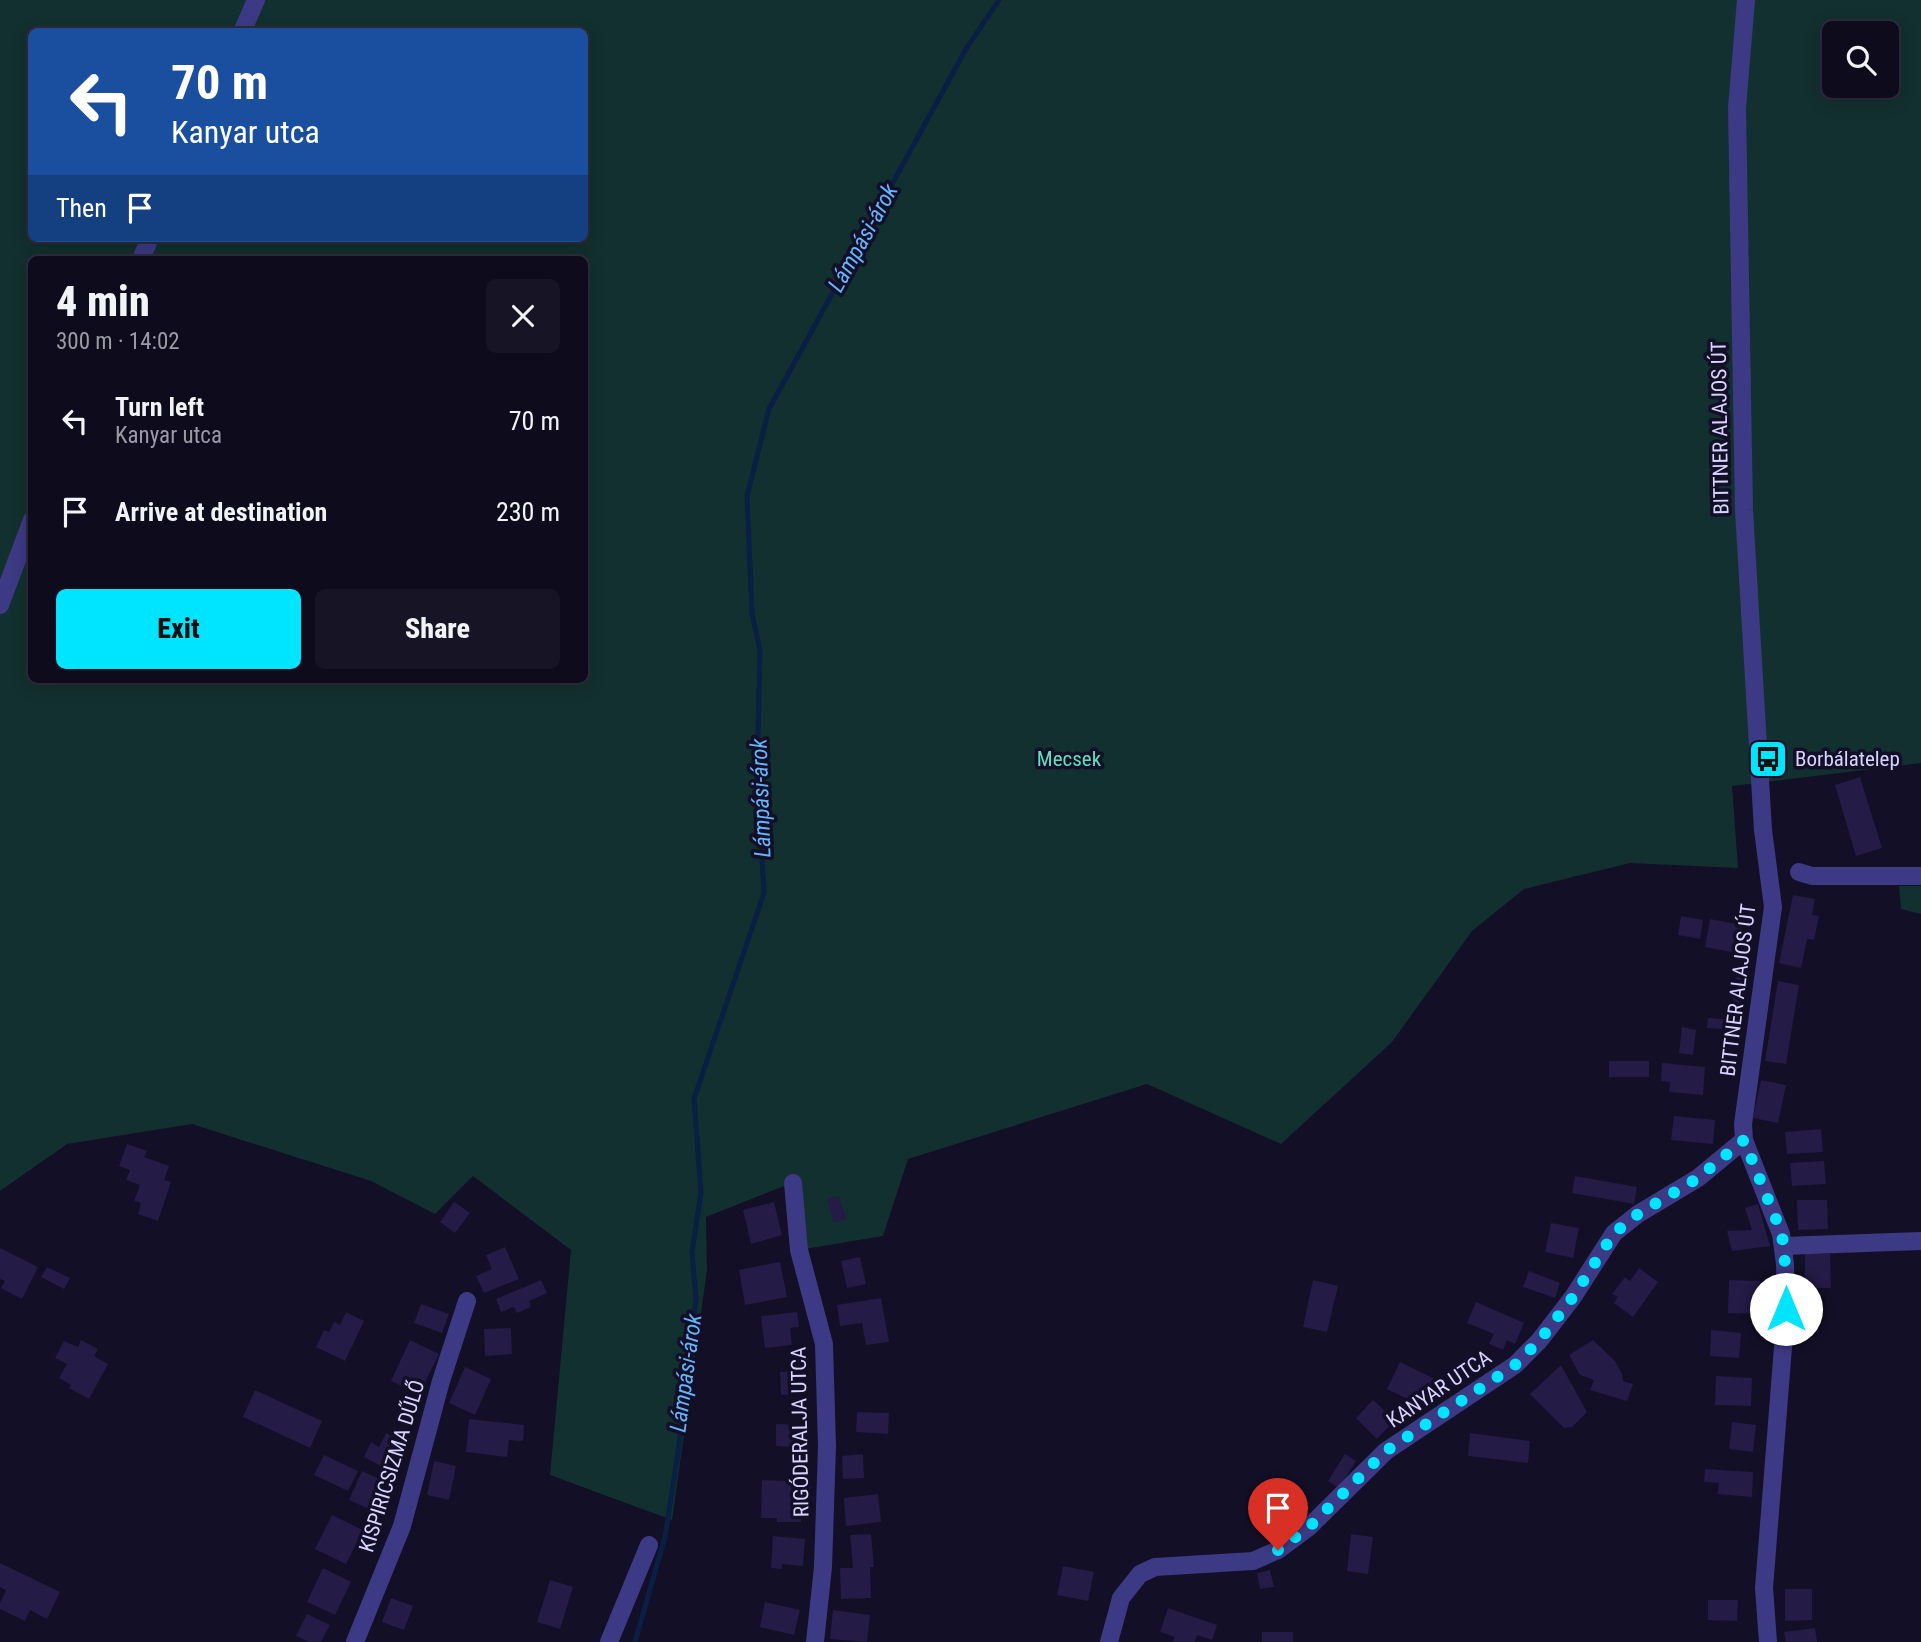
<!DOCTYPE html>
<meta charset="utf-8">
<style>
body{margin:0;font-family:"Roboto Condensed",sans-serif;background:#171425;color:#f1f3f6;height:100vh;display:flex;flex-direction:column;font-size:26px;white-space:nowrap}
*{box-sizing:border-box;margin:0}
p{font-size:23px;color:#9b9ba3}
.icon{flex:none;width:38px;height:38px;fill:none;stroke:currentColor;stroke-width:2;stroke-linecap:round;stroke-linejoin:round}
.map{position:relative;flex:1;overflow:hidden}
.drawer{position:absolute;left:28px;top:256px;width:560px;height:427px;display:flex;flex-direction:column;background:#0e0b1c;border-radius:10px;box-shadow:0 4px 18px #0003,0 0 0 2px #2e2b3b}
.drawer>*{flex:none}
.hud{position:absolute;left:28px;top:28px;width:560px;height:214px;border-radius:10px;box-shadow:0 4px 18px #0003,0 0 0 2px #2e2b3b;background:#1a4fa0;color:#fff;overflow:hidden}
.controls{position:absolute;left:1822px;top:21px;display:grid;gap:14px}
.controls a{display:grid;place-items:center;width:77px;height:77px;border-radius:10px;background:#0e0b1c;box-shadow:0 4px 18px #0003,0 0 0 2px #2e2b3b;font-size:35px}
.pin{position:absolute;display:grid;place-items:center;width:60px;height:60px;color:#fff;margin:-72px -30px;border-radius:50% 50% 50% 0;rotate:-45deg;box-shadow:0 0 7px #0007}
.pin .icon{rotate:45deg}
.me{position:absolute;width:77px;margin:-38px;rotate:0deg;stroke-linejoin:round;filter:drop-shadow(0 0 5px #0008)}
.turn{display:flex;align-items:center;gap:24px;height:147px;padding:0 28px;font-size:32px}
.turn .icon{width:91px;height:91px;stroke-width:2.5}
.turn b{display:block;font-size:49px;line-height:60px}
.then{display:flex;align-items:center;height:66px;padding:0 28px;background:#0003;gap:14px;font-size:26px}
.round{display:grid;place-items:center;flex:none;width:74px;height:74px;border-radius:10px;background:#171425}
.summary{display:flex;align-items:center;justify-content:space-between;height:119px;padding:0 28px}
h1{font-size:42px;font-weight:800;line-height:52px}
.button{display:flex;gap:14px;margin-top:auto;padding:14px 28px}
.button a{flex:1;height:80px;border-radius:10px;background:#00e5ff;color:#111;font-size:28px;font-weight:800;line-height:80px;text-align:center}
.button a+a{background:#171425;color:#f1f3f6}
ul{padding:0;list-style:none}
li{display:flex;align-items:center;gap:21px;height:91px;padding:0 28px}
li div{flex:1}
li b{display:block;font-size:26px}
li em{font-style:normal}
.map>svg:first-child{display:block}
.green{fill:#12302f;fill-rule:evenodd}
.lines{fill:none;stroke-linecap:round;stroke-linejoin:round}
.stream{stroke:#0a1f44;stroke-width:5}
.building{fill:#241b47}
.minor{stroke:#3d3a85;stroke-width:18}
.route{stroke:#00e5ff;stroke-width:12;stroke-dasharray:0 21.6}
.labels{text-anchor:middle;dominant-baseline:central;stroke-width:7;stroke-linejoin:round;paint-order:stroke}
.street-label{font-size:21px;fill:#d9d4ff;stroke:#130f26}
.park-label{font-size:21px;fill:#5fe0c0;stroke:#130f26}
.poi-label{font-size:21px;fill:#d9d4ff;stroke:#130f26;text-anchor:start}
.water-label{font-size:23px;font-style:italic;fill:#62b6ff;stroke:#130f26}
</style>
<div class="map">
<svg width="1921" height="1642" viewBox="0 0 1921 1642">
<rect width="100%" height="100%" fill="#130f26"/>
<!-- green -->
<path class="green" d="M0,0H1921V763L1732,786L1738,868L1630,863L1524,889L1472,931L1392,1042L1281,1144L1147,1084L908,1159L883,1236L799,1250L792,1183L706,1217L707,1270L672,1520L550,1475L571,1250L473,1176L435,1214L371,1181L192,1124L67,1144L0,1191ZM32,32H584V238H32ZM1834,33H1886V86H1834ZM32,259H584V679H32Z
M1899,886H1921V914L1901,909Z"/>
<g class="lines">
<!-- stream -->
<path class="stream" d="M635,1642L665,1537L678,1453L696,1299L692,1252L701,1193L694,1099L764,893L757,776L760,651L752,613L747,496L769,409L966,49L999,0"/>
</g>
<!-- building -->
<path class="building" d="M1860,777L1882,848L1856,856L1835,785Z
M1793,895L1815,899L1812,915L1819,916L1814,940L1807,939L1801,968L1779,963Z
M1681,916L1703,920L1700,939L1678,935Z
M1710,919L1742,925L1737,953L1705,947Z
M1738,967L1750,969L1744,1007L1732,1005Z
M1778,981L1799,985L1786,1064L1765,1061Z
M1708,1018L1734,1020V1030L1707,1028Z
M1682,1027L1696,1030L1693,1055L1679,1053Z
M1609,1061H1649V1077H1609Z
M1662,1063L1705,1067L1703,1095L1669,1092L1670,1082L1661,1081Z
M1761,1080L1786,1085L1778,1123L1753,1118Z
M1674,1116L1715,1120L1713,1144L1671,1140Z
M1821,1129L1823,1152L1787,1154L1785,1132Z
M127,1144L147,1151L144,1157L169,1166L164,1180L171,1182L158,1221L138,1214L141,1203L134,1201L140,1185L126,1180L130,1170L119,1166Z
M1824,1161L1826,1184L1792,1186L1790,1163Z
M1575,1176L1637,1187L1634,1204L1572,1193Z
M839,1196L846,1219L834,1223L827,1199Z
M1797,1200H1827L1828,1229L1798,1230Z
M454,1202L470,1213L455,1233L440,1222Z
M774,1202L782,1235L751,1244L743,1210Z
M1758,1204L1770,1246L1732,1251L1727,1231L1752,1230L1745,1208Z
M1551,1223L1579,1228L1573,1258L1545,1252Z
M505,1247L519,1279L484,1293L476,1276L492,1269L486,1255Z
M0,1248L38,1267L22,1299L1,1288L5,1281L0,1279Z
M1805,1254H1830L1831,1288H1805Z
M860,1257L866,1284L847,1288L841,1261Z
M780,1262L787,1297L745,1305L739,1270Z
M47,1267L70,1278L64,1289L41,1277Z
M1639,1268L1658,1282L1633,1317L1614,1303L1618,1297L1612,1294L1625,1277L1630,1281Z
M1529,1271L1560,1283L1555,1298L1523,1287Z
M541,1280L547,1293L529,1301L531,1307L517,1313L514,1307L501,1312L496,1299Z
M1313,1280L1338,1286L1327,1332L1303,1327Z
M1729,1280L1760,1281L1759,1314L1728,1313Z
M881,1298L889,1342L866,1345L862,1323L840,1326L837,1305Z
M1476,1302L1524,1323L1515,1344L1507,1340L1503,1350L1489,1344L1494,1334L1467,1323Z
M421,1304L449,1314L442,1333L414,1323Z
M346,1312L364,1321L345,1361L316,1347L324,1330L329,1332L334,1322L340,1325Z
M797,1312L799,1327L790,1328L792,1345L765,1348L761,1316Z
M511,1328L512,1354L485,1356L484,1329Z
M1711,1330L1741,1333L1739,1358L1710,1356Z
M81,1340L98,1349L94,1356L108,1364L89,1399L69,1388L71,1385L59,1378L67,1364L55,1358L64,1341L78,1347Z
M410,1340L439,1354L419,1394L391,1381Z
M1593,1340L1615,1361L1622,1374L1623,1381L1633,1384L1627,1401L1590,1390L1594,1380L1580,1375L1569,1355Z
M1400,1362L1439,1381L1426,1408L1387,1389Z
M1561,1365L1587,1412L1572,1427L1564,1428L1530,1394Z
M465,1367L491,1379L475,1415L449,1403Z
M804,1371L805,1394L781,1395L780,1372Z
M1716,1376L1752,1378L1751,1406L1715,1405Z
M255,1390L322,1421L310,1448L243,1417Z
M1373,1400L1395,1420L1377,1439L1356,1418Z
M857,1412L889,1413L888,1434L856,1432Z
M469,1419L524,1425L523,1441L509,1440L507,1457L466,1452Z
M1732,1422L1756,1425L1753,1452L1729,1449Z
M776,1424L803,1425L802,1448L776,1446Z
M386,1433L407,1444L392,1472L364,1457L371,1442L379,1447Z
M1470,1433L1530,1441L1528,1463L1468,1456Z
M863,1454L864,1478L843,1479L842,1456Z
M1345,1454L1356,1461L1339,1488L1328,1481Z
M324,1455L358,1471L348,1491L314,1475Z
M434,1461L456,1466L449,1500L427,1495Z
M1705,1469L1753,1472L1752,1497L1718,1494L1719,1483L1704,1482Z
M362,1471L386,1482L373,1511L349,1500Z
M789,1475H811L810,1499L798,1498V1508H802L801,1522H777V1518H761L762,1480L789,1481Z
M878,1494L881,1522L846,1526L844,1498Z
M332,1515L363,1530L346,1564L315,1549Z
M871,1534L874,1567H870L871,1598L841,1599L840,1568H853L850,1535Z
M1351,1534L1373,1537L1368,1574L1347,1571Z
M773,1536L805,1539L803,1566L782,1564V1569L771,1568Z
M0,1563L60,1592L47,1619L30,1610L25,1621L0,1609V1603L6,1590L0,1587Z
M1063,1566L1094,1572L1088,1601L1057,1595Z
M323,1568L351,1582L335,1615L307,1602Z
M1270,1570L1274,1587L1260,1589L1257,1573Z
M550,1580L573,1587L560,1629L537,1622Z
M1785,1589H1812V1620L1785,1621Z
M391,1598L413,1606L404,1630L382,1622Z
M1708,1600H1738L1737,1621L1708,1620Z
M765,1602L800,1610L794,1635L760,1627Z
M1168,1608L1217,1625L1212,1640L1197,1635L1195,1642H1173L1175,1637L1160,1632Z
M833,1610L870,1615L867,1642L830,1639Z
M307,1614L330,1625L321,1642H309L296,1636Z
M1815,1628L1817,1642H1786L1784,1632Z
M1262,1632H1293V1642H1262Z"/>
<g class="lines">
<!-- minor -->
<path class="minor" d="M1746,0L1737,108L1744,510L1763,830L1773,907L1743,1124L1744,1140L1781,1234L1785,1264L1786,1309L1764,1588L1768,1642
M242,32L256,0
M141,259L150,238
M0,605L32,520
M1799,872L1812,876H1921
M793,1183L799,1250L824,1344L827,1446L823,1567L815,1642
M1783,1246L1921,1241
M355,1642L402,1526L441,1381L467,1301
M609,1642L649,1545
M1109,1642L1121,1598L1140,1574L1155,1567L1253,1561L1278,1550L1309,1527L1386,1451L1515,1365L1539,1341L1573,1297L1614,1233L1638,1214L1698,1178L1744,1140"/>
</g>
<g class="lines">
<!-- route -->
<path class="route" d="M1278,1550L1309,1527L1386,1451L1515,1365L1539,1341L1573,1297L1614,1233L1638,1214L1698,1178L1744,1140L1782,1234L1785,1264L1786,1309"/>
</g>
<!-- icons -->
<defs>
<g id="bus-square" transform="scale(2.0125)"><rect x="-9" y="-9" width="18" height="18" rx="4" fill="#00e5ff" stroke="#130f26"/><path d="M-5-6H5V4H4V6H2V4H-2V6H-4V4H-5ZM-3.5-4V0h7V-4ZM-3.5 1.2v1.5H-2V1.2ZM2 1.2v1.5H3.5V1.2Z" fill="#111"/></g>
</defs>
<g fill-rule="evenodd">
<use href="#bus-square" x="1768" y="759"/>
</g>
<g class="labels">
<!-- street labels -->
<g class="street-label">
<text transform="translate(1720 428) rotate(-91)">BITTNER ALAJOS ÚT</text>
<text transform="translate(1738 990) rotate(-83)">BITTNER ALAJOS ÚT</text>
<text transform="translate(1439 1389) rotate(-34)">KANYAR UTCA</text>
<text transform="translate(800 1432) rotate(-91)">RIGÓDERALJA UTCA</text>
<text transform="translate(392 1466) rotate(-73)">KISPIRICSIZMA DŰLŐ</text>
</g>
<!-- park labels -->
<g class="park-label">
<text x="1069" y="759">Mecsek</text>
</g>
<!-- poi labels -->
<g class="poi-label">
<text x="1795" y="759">Borbálatelep</text>
</g>
<!-- water labels -->
<g class="water-label">
<text transform="translate(863 238) rotate(-61)">Lámpási-árok</text>
<text transform="translate(761 798) rotate(-92)">Lámpási-árok</text>
<text transform="translate(686 1373) rotate(-82)">Lámpási-árok</text>
</g>
</g>
</svg>
<div class="controls">
<a><svg class="icon" aria-label="search" viewBox="0 0 24 24"><circle cx="10" cy="10" r="6"/><path d="M15 15l6 6"/></svg></a>
</div>
<div class="pin" style="left:1278px;top:1550px;background:#d93025"><svg class="icon" aria-label="arrive" viewBox="0 0 24 24"><path d="M6 21V4h12l-3 4 3 4H6"/></svg></div>
<svg class="me" style="left:1786px;top:1309px" viewBox="-20 -20 40 40"><circle r="19" fill="#fff"/><path d="M0-13L10 11 0 6-10 11z" fill="#00e5ff"/></svg>
<div class="hud">
<div class="turn"><svg class="icon" aria-label="left" viewBox="0 0 24 24"><path d="M17 20v-9H6M10 6l-5 5 5 5"/></svg><div><b>70 m</b>Kanyar utca</div></div>
<div class="then">Then<svg class="icon" aria-label="arrive" viewBox="0 0 24 24"><path d="M6 21V4h12l-3 4 3 4H6"/></svg></div>
</div>
<section class="drawer">
<div class="summary"><div><h1>4 min</h1><p>300 m · 14:02</p></div><a class="round"><svg class="icon" aria-label="close" viewBox="0 0 24 24"><path d="M6 6l12 12M18 6L6 18"/></svg></a></div>
<ul>
<li><svg class="icon" aria-label="left" viewBox="0 0 24 24"><path d="M17 20v-9H6M10 6l-5 5 5 5"/></svg><div><b>Turn left</b><p>Kanyar utca</p></div><em>70 m</em></li>
<li><svg class="icon" aria-label="arrive" viewBox="0 0 24 24"><path d="M6 21V4h12l-3 4 3 4H6"/></svg><div><b>Arrive at destination</b></div><em>230 m</em></li>
</ul>
<div class="button"><a>Exit</a><a>Share</a></div>
</section>
</div>
